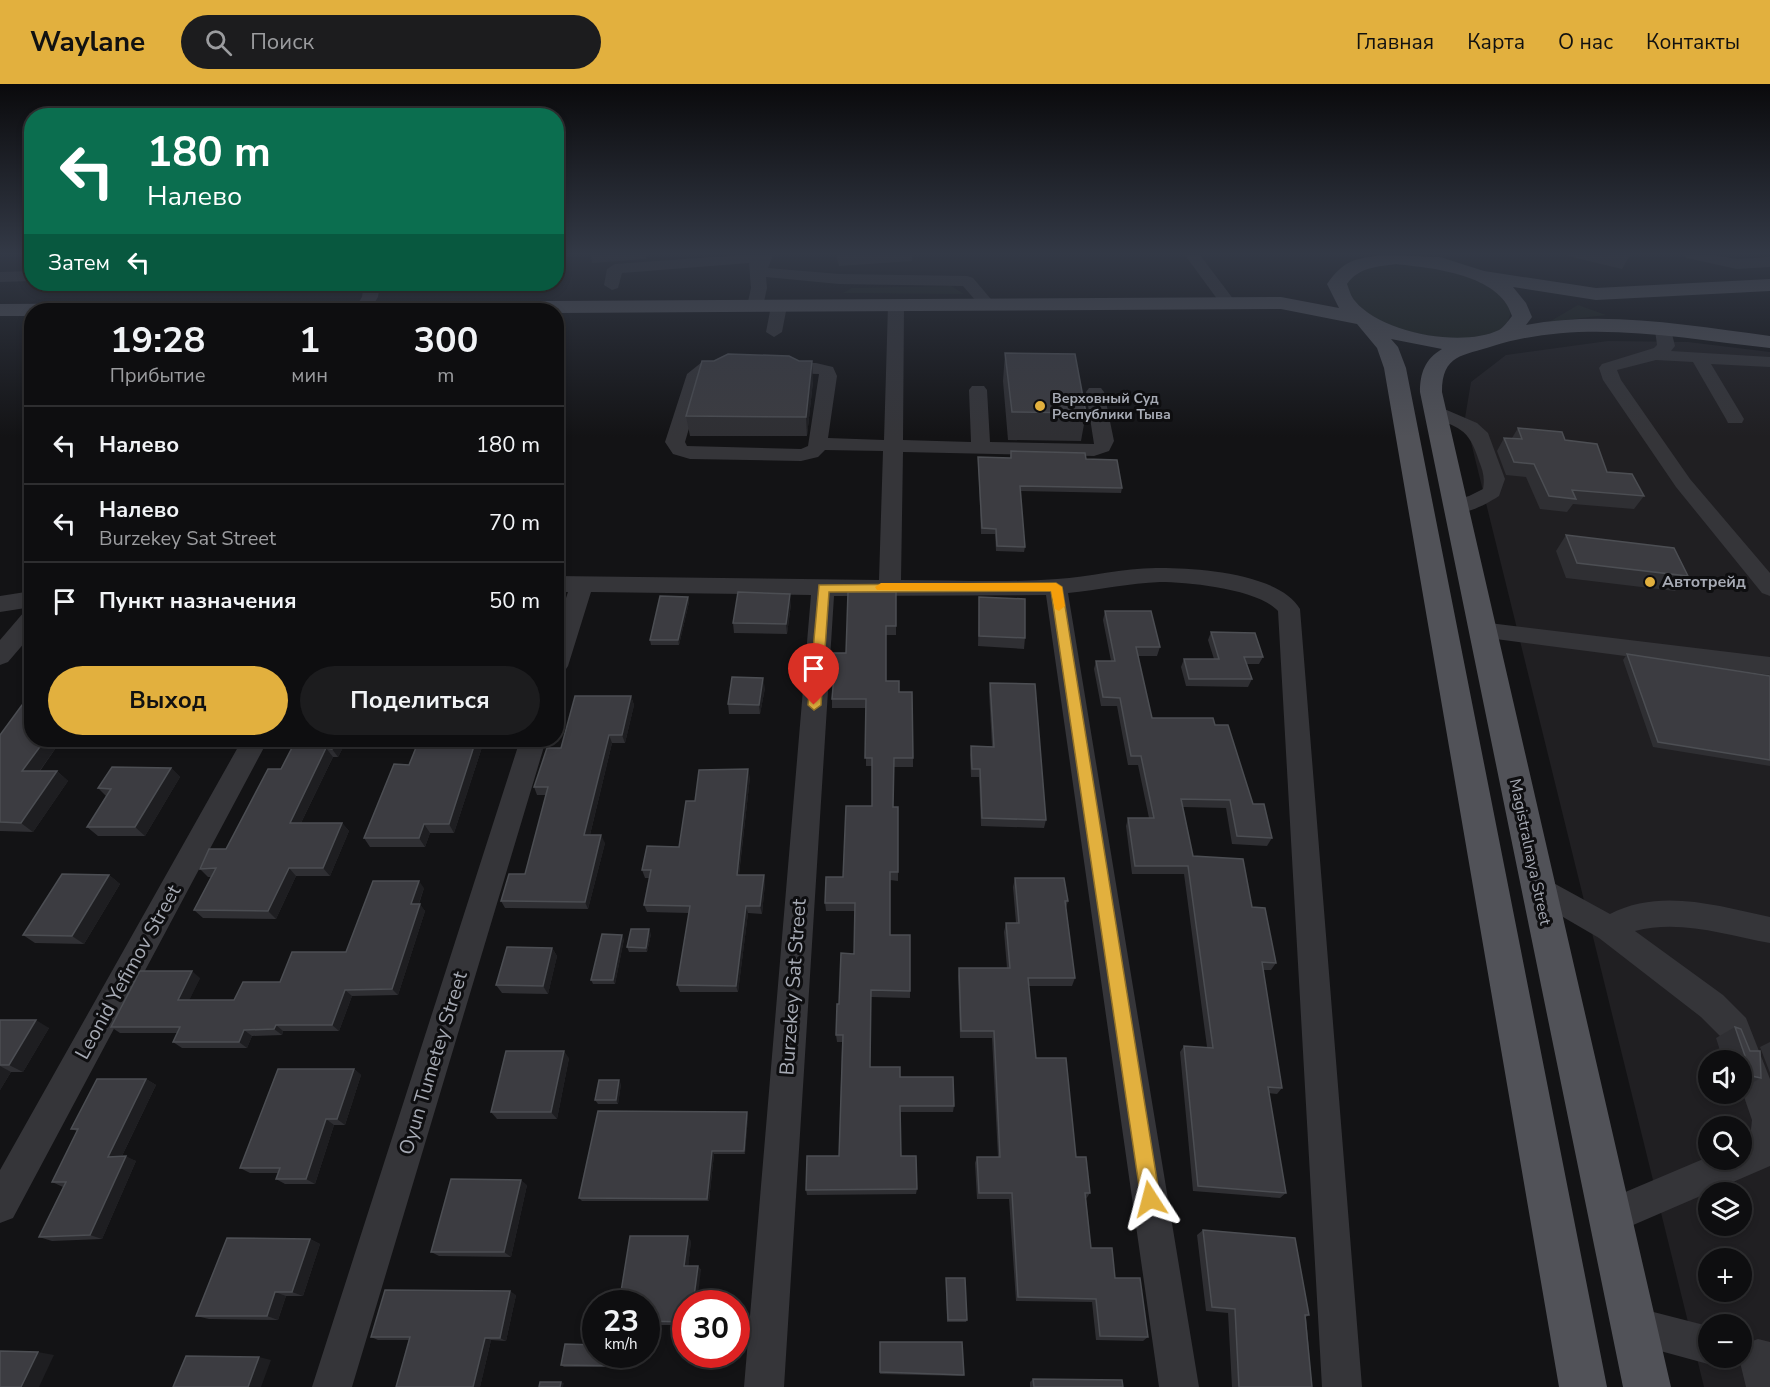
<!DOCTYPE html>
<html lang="ru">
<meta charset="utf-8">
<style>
body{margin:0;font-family:"Nunito Sans",sans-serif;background:#1c1c1e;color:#f1f3f6;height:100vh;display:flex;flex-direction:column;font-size:22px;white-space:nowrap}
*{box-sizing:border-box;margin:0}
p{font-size:20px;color:#9b9c9f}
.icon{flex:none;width:33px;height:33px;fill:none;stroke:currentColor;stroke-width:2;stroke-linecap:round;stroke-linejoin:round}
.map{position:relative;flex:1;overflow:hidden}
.sheet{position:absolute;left:24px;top:219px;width:540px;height:444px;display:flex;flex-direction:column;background:#0e0e10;border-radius:24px;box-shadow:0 3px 9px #0003,0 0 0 2px #2e2e30}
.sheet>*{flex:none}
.hud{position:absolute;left:24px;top:24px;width:540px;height:183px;border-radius:24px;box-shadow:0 3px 9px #0003,0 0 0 2px #2e2e30;background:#0b6e4f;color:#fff;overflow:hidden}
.fabs{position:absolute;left:1698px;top:966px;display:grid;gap:12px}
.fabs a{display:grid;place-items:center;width:54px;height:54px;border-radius:50%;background:#0e0e10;box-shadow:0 3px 9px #0003,0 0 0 2px #2e2e30;font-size:30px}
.speed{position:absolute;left:582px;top:1206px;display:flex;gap:12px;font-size:30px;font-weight:700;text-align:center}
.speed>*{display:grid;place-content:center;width:78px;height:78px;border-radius:50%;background:#0e0e10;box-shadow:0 3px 9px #0003,0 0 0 2px #2e2e30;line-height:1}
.speed small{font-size:15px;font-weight:400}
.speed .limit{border:9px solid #d22;background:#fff;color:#111}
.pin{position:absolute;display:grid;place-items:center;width:51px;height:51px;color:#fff;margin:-62px -26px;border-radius:50% 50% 50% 0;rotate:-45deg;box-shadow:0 0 6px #0007}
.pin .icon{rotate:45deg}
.me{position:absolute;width:66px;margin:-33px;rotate:351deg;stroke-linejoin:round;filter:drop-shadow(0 0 4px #0008)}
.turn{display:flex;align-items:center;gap:21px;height:126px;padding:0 24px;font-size:27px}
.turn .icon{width:78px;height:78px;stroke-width:2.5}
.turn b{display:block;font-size:42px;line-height:51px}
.then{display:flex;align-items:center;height:57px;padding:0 24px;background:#0003;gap:12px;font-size:22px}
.eta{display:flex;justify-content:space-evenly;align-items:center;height:102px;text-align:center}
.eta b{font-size:36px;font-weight:700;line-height:42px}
.primary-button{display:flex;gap:12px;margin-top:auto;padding:12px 24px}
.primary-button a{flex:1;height:69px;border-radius:36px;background:#e2b03e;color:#111;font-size:24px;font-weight:700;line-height:69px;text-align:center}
.primary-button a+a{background:#1c1c1e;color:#f1f3f6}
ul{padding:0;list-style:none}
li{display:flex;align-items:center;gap:18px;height:78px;padding:0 24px;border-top:2px solid #2e2e30}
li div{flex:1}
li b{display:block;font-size:22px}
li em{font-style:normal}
header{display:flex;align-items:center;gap:36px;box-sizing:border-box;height:84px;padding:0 30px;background:#e2b03e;color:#111}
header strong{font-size:28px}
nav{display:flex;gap:33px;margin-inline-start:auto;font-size:21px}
.search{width:420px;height:54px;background:#1c1c1e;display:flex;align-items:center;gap:15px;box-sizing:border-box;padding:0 21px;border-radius:33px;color:#9b9c9f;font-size:22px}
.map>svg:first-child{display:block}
.built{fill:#201f22;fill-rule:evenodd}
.green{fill:#1a1f1b}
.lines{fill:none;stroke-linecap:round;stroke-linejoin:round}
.minor{fill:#353539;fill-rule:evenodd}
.major{fill:#515258;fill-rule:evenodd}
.wall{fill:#2f2f33}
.shaded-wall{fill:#1e1e21}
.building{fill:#3c3c41;stroke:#4c4e53;stroke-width:1.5}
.route{fill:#e2b03e;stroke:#937228;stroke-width:1.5}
.slow{fill:#f59e0b}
.poi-dot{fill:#e2b03e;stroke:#0e0e10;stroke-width:2}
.labels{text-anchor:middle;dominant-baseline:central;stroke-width:6;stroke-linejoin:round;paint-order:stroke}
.far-poi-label{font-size:14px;font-weight:bold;fill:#a6aab4;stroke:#0e0e10;text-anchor:start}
.poi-label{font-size:16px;font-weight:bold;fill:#a6aab4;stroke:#0e0e10;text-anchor:start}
.street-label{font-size:16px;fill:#a6aab4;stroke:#0e0e10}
.near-street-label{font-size:20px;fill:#a6aab4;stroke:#0e0e10}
</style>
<header>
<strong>Waylane</strong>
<div class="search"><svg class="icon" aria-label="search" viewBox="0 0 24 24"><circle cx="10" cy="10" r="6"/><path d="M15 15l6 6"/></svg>Поиск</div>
<nav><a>Главная</a><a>Карта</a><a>О нас</a><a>Контакты</a></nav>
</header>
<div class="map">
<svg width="1770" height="1303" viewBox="0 0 1770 1303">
<rect width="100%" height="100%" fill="#131315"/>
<!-- built -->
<path class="built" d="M1608,257L1688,258L1770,268V1303H1704L1465,334L1471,298L1506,271ZM1708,976H1742V1010H1708ZM1708,1042H1742V1076H1708ZM1708,1108H1742V1142H1708ZM1708,1174H1742V1208H1708ZM1708,1240H1742V1274H1708Z"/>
<!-- green -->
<path class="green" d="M1391,179L1456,186L1493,204L1511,225C1508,274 1405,251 1378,236C1361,228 1330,200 1359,187C1369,182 1381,181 1391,179Z
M951,202L964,210L843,209L852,204Z
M1578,221L1606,231L1549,238Z"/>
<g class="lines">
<!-- minor -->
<path class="minor" d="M741,171H773L768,184L839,190L967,192L973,194L996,221L994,224H982L963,202L839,200L766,193L767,204L763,222L755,227L747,222L751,204L749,179L622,189L618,204L612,206L604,201L607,185L615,180Z
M1185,171H1200L1237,220L1235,223H1223Z
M1684,171H1713L1737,175L1770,173V183L1737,185L1687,174Z
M32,187V197L0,198V188Z
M364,200H380L378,213L370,226H354L362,213Z
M896,216L904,221L903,356L971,358L969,306L972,302H984L987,306L990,358L1094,360L1086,308L1089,304H1101L1104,308L1114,357L1109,367L1094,372L903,368L901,496C953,496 1005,499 1057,495C1091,493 1126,483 1161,484C1199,484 1280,490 1300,525L1362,1303H1322L1278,527C1258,505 1189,498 1160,498C1130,499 1098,506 1068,509L1199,1303H1159L1046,511L834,512L784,1303H744L811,511L591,508L568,582L564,588L556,591V544L568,508H556V492L879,496L883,367L825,366L818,373L801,377L690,375L673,370L665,358L687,290L702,278L708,277L816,279L833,283L837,292L828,354L884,356L888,221ZM712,287L819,290L808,362L801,365L687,362L685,358L704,293Z
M779,217L787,222L782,248L774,253L766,248L771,222Z
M1663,241L1671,246L1675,262L1671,267L1770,273V283L1711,280L1744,335L1742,339H1728L1726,335L1693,278L1656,276L1617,286L1621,296L1690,395L1770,489V512L1762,509L1676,403L1603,296L1599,284L1602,280L1654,264L1657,261L1655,246Z
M1435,321L1477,339L1488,349L1505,395L1499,412C1485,421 1465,432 1448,428L1445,423L1448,418L1469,412L1483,405C1485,394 1483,387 1479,377C1468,342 1459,345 1428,331L1426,327L1428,323Z
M32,507V523L0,528V512Z
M32,526V550L8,578L0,581V556L24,528Z
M1481,538L1770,573V591L1473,552L1469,546L1473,540Z
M242,656H268L13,1134L0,1139V1086Z
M520,656H546L352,1303H312Z
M1537,790L1610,830C1661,804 1717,822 1770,833V859C1726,851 1680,835 1635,847L1723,911L1746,934L1770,995V1082L1610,1151L1597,1146L1592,1133L1597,1120L1708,1073V1076H1742V1059L1750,1055L1752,1036L1742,1007V976H1731L1723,955L1701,933L1599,854L1527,812L1523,803L1527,794Z
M1634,1223L1708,1242V1274L1722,1275L1708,1280L1620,1256L1615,1242L1620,1228Z
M1758,1255L1770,1258V1303H1746L1739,1274H1742L1744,1260Z"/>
<!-- major -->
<path class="major" d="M1382,171L1440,173L1484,187L1596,204L1770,195V207L1596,216L1513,203L1526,219L1532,233L1526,241C1607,226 1690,242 1770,252V264C1678,254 1583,234 1493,262C1463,272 1442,270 1442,308L1671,1303H1623L1420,308C1420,289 1425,275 1442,265L1391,255L1398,263L1406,284L1607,1303H1559L1384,284L1377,264L1357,240L1281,225L556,229V226H32V232H0V220L1281,213L1339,224L1327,200C1344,176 1354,175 1382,171ZM1396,180C1432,184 1500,190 1512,232C1508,237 1504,243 1499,246C1462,264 1381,249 1355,217C1351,213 1349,205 1347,200C1359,183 1376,183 1396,180Z"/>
</g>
<!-- wall -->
<path class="wall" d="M591,171H646V175L592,179Z
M836,171H912V177L839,182Z
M1569,171H1630L1622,185L1568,172Z
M1005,269L1086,329L1081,357L1008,356L1003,297Z
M813,297L807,352H690L686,332Z
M1518,344L1565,356L1607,388L1644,412L1634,425L1573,420L1567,428L1540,425L1526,393L1506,391L1497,367L1504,354H1512Z
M1011,367L1086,375L1122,404L1121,409L1020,407L1025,463L1024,468L996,467L995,450H981L978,373L1010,374Z
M1566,451L1688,492L1675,507L1566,494L1556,467Z
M896,508V551H886V597L899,608L913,674V683H894L893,723H898V797L890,796V851L910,907V914L871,913L870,983L900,993L954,1022L953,1028H900L901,1072L917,1105L916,1110L807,1111L806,1106L839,1072L842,958H837L836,951L839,920L854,870L855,827H826L825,819L843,793L872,722V682H866V624H832V615L833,600H831L830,591L846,569Z
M688,513L689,518L679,561H651L650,556Z
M979,513L1025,554L1024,565L978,562Z
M791,520L787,550L734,549L733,539Z
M1105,527L1160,563L1157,572H1138L1152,634L1215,641L1253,720L1272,754L1267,762L1232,760L1226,724L1183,723L1193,772L1252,823L1276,879L1271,886H1263L1282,1004L1277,1010L1269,1009L1286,1109L1280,1114L1193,1107L1180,968L1184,962L1207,963L1184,790H1132L1126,742L1128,734H1149L1138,681H1128L1117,622H1101L1094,585L1096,577H1111L1103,536Z
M1211,548L1263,573L1259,580H1247L1252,595L1248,603L1186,602L1181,583L1184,575H1214L1208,556Z
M1627,570L1770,592V682L1653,663L1623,576Z
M990,599L1046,736L1044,744L981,742L979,693H971L970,671L971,662H992L989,608Z
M765,604L760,630H729L728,620Z
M631,612L634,621L625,659H612L590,751L605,759L588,825L505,824L501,817L525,790L546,711H537L534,703L561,664Z
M0,651L32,656H132L130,659L60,658L40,687H57L68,697L33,748L0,747Z
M296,656H347L338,673H333L301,739H342L349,747L330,792H296L276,835L203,834L194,826L211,793H208L200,785L226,765L281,685Z
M419,656H490L489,657H484L454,749H430L425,763H370L364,754L409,681Z
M171,684L180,693L145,752H98L87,743L106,712L98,704Z
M750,693L739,791H764L765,799L762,830L748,829L738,908H680L677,901L689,829L647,828L644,821L650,794H645L642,786L679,763L695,717Z
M109,791L120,800L84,860L35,859L23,851Z
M1015,794L1068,817L1066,824L1075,894L1072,902H1029L1036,974L1090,1109L1086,1115L1091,1164L1115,1194L1148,1253L1143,1257L1096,1256L1092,1218L1016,1217L1009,1115H977L975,1079L977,1073H998L992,954H960L958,892L959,884H1007L1004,848L1006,839H1016L1013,803Z
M424,804L419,820L425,827L398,911L352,912L339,947H283L282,951L252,952L247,964H182L173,958L178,949H120L111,943L200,894L189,916H234L280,898L346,868Z
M651,850L647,868H629L627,863Z
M624,855L615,900H593L591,896Z
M552,864L557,872L548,910L502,909L496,901Z
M0,936L49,944L23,988H11L0,1006Z
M1735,943L1761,994L1742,1004V976H1723L1716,954Z
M1770,958V989L1760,963Z
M569,974L557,1035H497L491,1028Z
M354,985L361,991L345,1041H334L315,1100H285L276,1095L278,1089H250L240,1084Z
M146,995L156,1001L122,1072L136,1077L102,1155L52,1157L39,1153L63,1103L52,1098L77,1047L71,1045Z
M621,1000L618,1020H598L595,1016Z
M748,1032L745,1070H714L709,1117H582L579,1114Z
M527,1101L511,1173L439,1172L431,1168Z
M1203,1146L1309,1231L1306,1233L1312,1303H1232L1228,1229L1206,1227L1197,1151Z
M310,1155L320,1160L303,1212H286L278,1236L209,1235L196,1232Z
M691,1157L688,1182H698L701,1186L686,1220V1241H646V1220Z
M946,1194L967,1236L966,1238H947Z
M516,1211L506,1257L491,1256L480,1303H396L409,1256H378L371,1253Z
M880,1258L964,1291L963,1292L880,1290Z
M630,1270L628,1283H564L561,1281Z
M1033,1295L1123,1303H1030V1298Z"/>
<!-- shaded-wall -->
<path class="shaded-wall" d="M812,277L813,297L807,352L806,333Z
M790,510L791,520L787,550L786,540Z
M688,513L689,518L679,561L678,556Z
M763,594L765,604L760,630L759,621Z
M631,612L634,621L625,659L622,651Z
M609,651L612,659L588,759L584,751Z
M45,656H57L60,658L33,696L22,687Z
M126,656H132L130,659Z
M336,656H347L338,673L332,665Z
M476,656H483L484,657L454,749L449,740Z
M326,664L333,673L297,747L290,739Z
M171,684L180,693L145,752L135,743Z
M748,685L750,693L738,798L737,791Z
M57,687L68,697L33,748L21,739Z
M342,739L349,747L330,792L323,784Z
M424,740L430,749L425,763L419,754Z
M601,751L605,759L588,825L585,818Z
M289,784L296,792L276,835L268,827Z
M109,791L120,800L84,860L72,852Z
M764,791L765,799L762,830L760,822Z
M419,797L424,804L416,827L411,820Z
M420,820L425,827L398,911L392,905Z
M746,822L748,829L738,908L736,902Z
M649,845L651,850L647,868L646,864Z
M622,851L624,855L615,900L613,896Z
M552,864L557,872L548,910L543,902Z
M192,887L200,894L186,923L178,916Z
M345,906L352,912L339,947L332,941Z
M36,936L49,944L23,988L9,981Z
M276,941L283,947L282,951L274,945Z
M244,946L252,952L247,964L239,958Z
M564,967L569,974L557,1035L551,1028Z
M0,982L11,988L0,1006Z
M354,985L361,991L345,1041L337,1035Z
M146,995L156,1001L119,1078L108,1073Z
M619,996L621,1000L618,1020L616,1016Z
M747,1028L748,1032L745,1070L744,1067Z
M326,1035L334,1041L315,1100L306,1095Z
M712,1067L714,1070L709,1117L707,1115Z
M126,1072L136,1077L102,1155L90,1151Z
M521,1096L527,1101L511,1173L504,1168Z
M688,1152L691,1157L688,1186L684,1182Z
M310,1155L320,1160L303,1212L292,1208Z
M698,1182L701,1186L697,1220H693Z
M510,1207L516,1211L506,1257L500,1254Z
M275,1208L286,1212L278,1236L267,1232Z
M485,1254L491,1256L480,1303H473Z
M38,1268L54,1271L39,1303H21Z
M627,1270H630L628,1283L626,1282Z
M259,1273L271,1276L261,1303H248Z
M561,1298L564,1299L563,1303H560Z"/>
<!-- building -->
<path class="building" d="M1005,269L1075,270L1086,329L1012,328Z
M728,270L789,272L799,277H812L806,333L686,332L702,277H714Z
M1518,344L1562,348L1565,356L1597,360L1607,388L1632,390L1644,412L1572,406L1576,415L1549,412L1534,380L1514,378L1504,354L1522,355Z
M1011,367L1085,369L1086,375L1117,376L1122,404L1020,402L1025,463L997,462L996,445L982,444L978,373L1011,374Z
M1566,451L1674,464L1688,492L1577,479Z
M738,508L790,510L786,540L733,539Z
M848,508H896V542H886V597H899V608H912L913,674H894L893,723H898V788H890V851H910V907L871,906L870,983H900V993H953L954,1022H900L901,1072H916L917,1105L806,1106L807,1072H839L843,951H836L837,920H839L841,869L854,870L855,819H825L826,793H843L846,722H872V674H865L866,615H832L834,591H830L831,569H846Z
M660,512L688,513L678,556H650Z
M979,513L1025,515V554L979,552Z
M1105,527H1151L1160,563H1136L1152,634H1213L1215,641H1228L1253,720H1264L1272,754L1237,752L1230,716L1181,715L1193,772L1243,775L1252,823L1265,824L1276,879L1262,878L1282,1004L1268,1003L1286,1109L1198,1102L1184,962L1213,964L1188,782H1135L1128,734H1154L1141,672H1131L1120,614L1103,613L1096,577H1115Z
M1211,548L1255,549L1263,573H1244L1252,595H1189L1184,575H1219Z
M1627,570L1770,592V676L1658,658Z
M732,593L763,594L759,621L728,620Z
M990,599L1035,600L1046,736L982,734L980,685H972L971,662L994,663Z
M575,612H631L622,651H609L584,751H601L585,818L501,817L509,790H525L548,703H534L547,664H561Z
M22,621H32V656H45L22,687H57L21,739L0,738V651Z
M296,656H336L332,665L326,664L290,739H342L323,784H289L268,827L194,826L216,784L200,785L209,765H226L268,685H281Z
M419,656H476L449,740H424L419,754H364L394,680L409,681Z
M112,683L171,684L135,743H87L111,705L98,704Z
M748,685L737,791H764L760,822H746L736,902L677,901L690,822L644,821L651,786H642L647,762L679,763L686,717H695L699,686Z
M62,790L109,791L72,852L23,851Z
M1015,794H1064L1068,817H1065L1075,894H1028L1036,974H1066L1076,1073H1086L1090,1109H1085L1091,1164H1112L1115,1194H1140L1148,1253L1100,1252L1096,1215L1018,1213L1012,1109H979L977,1073H1000L994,947H961L959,884H1010L1006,839H1019Z
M373,797H419L411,820H420L392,905L345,906L332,941H276L274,945L244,946L239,958H173L180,943H111L140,887H192L178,916H234L243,898H280L292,868H346Z
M631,845H649L646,864L627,863Z
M602,850L622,851L613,896H591Z
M507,863L552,864L543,902L496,901Z
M0,936H36L9,981H0Z
M1735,943L1741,945L1750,967H1760L1761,994L1752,992Z
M506,967H564L551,1028H491Z
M278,985H354L337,1035H326L306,1095H276L280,1084H240Z
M97,995H146L108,1073L126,1072L90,1151L39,1153L66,1098H52L78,1045H71Z
M599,996H619L616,1016H595Z
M598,1027L747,1028L744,1067H712L707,1115L579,1114Z
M451,1095L521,1096L504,1168H431Z
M1203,1146L1295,1154L1309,1231H1305L1312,1303H1239L1235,1225L1212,1223Z
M630,1152H688L684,1182H698L693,1220H686V1238L646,1237V1220H619Z
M227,1154L310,1155L292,1208H275L267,1232H196Z
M946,1194H965L967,1236H948Z
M385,1206L510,1207L500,1254H485L473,1303H396L410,1253H371Z
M880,1258H962L964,1291L880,1288Z
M565,1260L596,1261V1270H627L626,1282L561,1281Z
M0,1267L38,1268L21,1303H0Z
M186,1272L259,1273L248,1303H173Z
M1033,1295L1122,1296L1123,1303H1034Z
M540,1298H561L560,1303H539Z"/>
<!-- sky -->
<linearGradient id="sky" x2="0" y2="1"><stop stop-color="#0a0a0c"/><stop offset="0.48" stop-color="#333946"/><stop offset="1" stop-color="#333946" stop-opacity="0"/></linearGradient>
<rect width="1770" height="353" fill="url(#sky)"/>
<!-- route -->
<path class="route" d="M1056,499L1062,503L1160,1115L1157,1122L1150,1124L1143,1122L1141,1115L1051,507L829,508L821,621L814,626L808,621L819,501Z"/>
<!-- slow -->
<path class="slow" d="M881,499H1056L1062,503L1065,522L1059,527L1055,525L1051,507L877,506L875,503Z"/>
<!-- markers -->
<g class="poi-dot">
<circle cx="1040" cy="322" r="6"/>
<circle cx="1650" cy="498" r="6"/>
</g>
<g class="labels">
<!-- far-poi labels -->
<g class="far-poi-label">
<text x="1052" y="314">Верховный Суд<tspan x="1052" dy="16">Республики Тыва</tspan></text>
</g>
<!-- poi labels -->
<g class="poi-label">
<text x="1662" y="498">Автотрейд</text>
</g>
<!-- street labels -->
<g class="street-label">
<text transform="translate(1530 768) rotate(78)">Magistralnaya Street</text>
</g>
<!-- near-street labels -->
<g class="near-street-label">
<text transform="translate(128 888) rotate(-61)">Leonid Yefimov Street</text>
<text transform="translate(793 903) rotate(-86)">Burzekey Sat Street</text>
<text transform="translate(433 979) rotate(-73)">Oyun Tumetey Street</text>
</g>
</g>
</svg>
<div class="fabs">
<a><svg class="icon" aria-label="sound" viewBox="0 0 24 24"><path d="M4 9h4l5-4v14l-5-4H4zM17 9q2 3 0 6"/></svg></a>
<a><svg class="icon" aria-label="search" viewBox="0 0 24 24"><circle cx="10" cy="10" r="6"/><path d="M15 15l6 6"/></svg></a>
<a><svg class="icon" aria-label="layers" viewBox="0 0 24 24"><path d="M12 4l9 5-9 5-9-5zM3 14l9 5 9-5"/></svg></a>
<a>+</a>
<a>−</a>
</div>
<div class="speed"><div>23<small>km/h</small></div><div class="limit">30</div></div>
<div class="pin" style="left:814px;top:621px;background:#d93025"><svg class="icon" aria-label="arrive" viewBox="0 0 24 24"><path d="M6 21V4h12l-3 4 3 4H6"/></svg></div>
<svg class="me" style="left:1150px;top:1115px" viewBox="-20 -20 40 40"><path d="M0-17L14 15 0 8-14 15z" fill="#e2b03e" stroke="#fff" stroke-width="4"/></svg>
<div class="hud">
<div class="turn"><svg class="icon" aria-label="left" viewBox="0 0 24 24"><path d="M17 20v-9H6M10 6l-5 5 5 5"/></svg><div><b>180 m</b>Налево</div></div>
<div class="then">Затем<svg class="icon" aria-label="left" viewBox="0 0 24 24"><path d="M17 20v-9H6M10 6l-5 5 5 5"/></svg></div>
</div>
<section class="sheet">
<div class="eta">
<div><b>19:28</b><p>Прибытие</p></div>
<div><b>1</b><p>мин</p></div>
<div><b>300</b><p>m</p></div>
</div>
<ul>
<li><svg class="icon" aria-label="left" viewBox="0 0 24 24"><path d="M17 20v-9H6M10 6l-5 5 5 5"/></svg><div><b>Налево</b></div><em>180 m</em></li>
<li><svg class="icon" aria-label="left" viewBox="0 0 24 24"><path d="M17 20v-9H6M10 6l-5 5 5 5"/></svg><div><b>Налево</b><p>Burzekey Sat Street</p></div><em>70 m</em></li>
<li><svg class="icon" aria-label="arrive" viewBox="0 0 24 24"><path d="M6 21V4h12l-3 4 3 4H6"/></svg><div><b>Пункт назначения</b></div><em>50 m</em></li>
</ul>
<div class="primary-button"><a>Выход</a><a>Поделиться</a></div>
</section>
</div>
